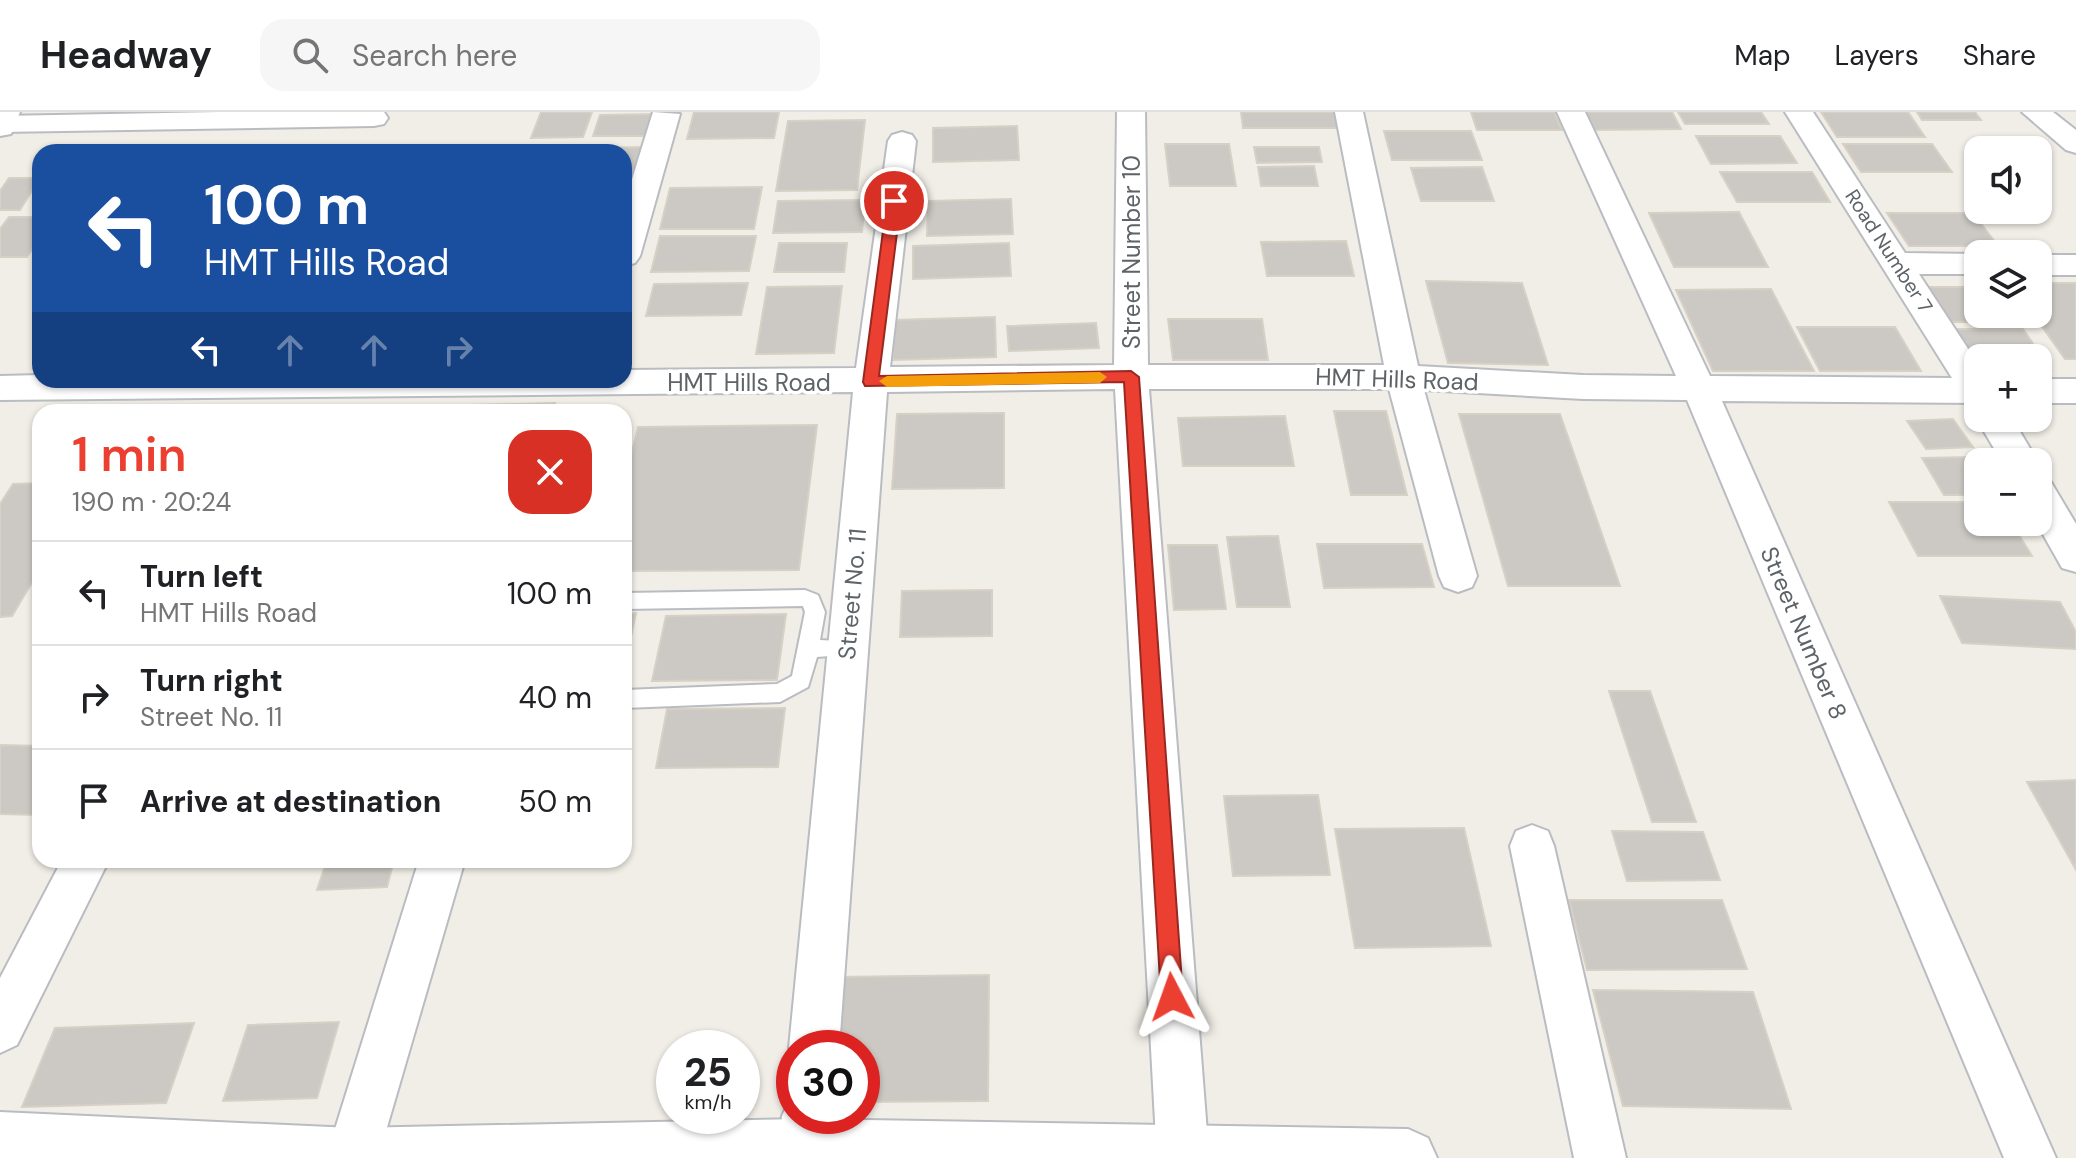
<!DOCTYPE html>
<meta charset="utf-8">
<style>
body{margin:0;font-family:"DM Sans",sans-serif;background:#f6f6f6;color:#202124;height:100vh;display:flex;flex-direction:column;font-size:30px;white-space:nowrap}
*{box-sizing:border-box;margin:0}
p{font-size:26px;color:#757577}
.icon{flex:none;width:44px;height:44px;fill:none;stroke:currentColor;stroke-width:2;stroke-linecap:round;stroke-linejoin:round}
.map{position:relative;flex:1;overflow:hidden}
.sheet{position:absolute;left:32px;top:292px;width:600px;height:464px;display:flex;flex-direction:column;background:#fff;border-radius:24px;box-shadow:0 2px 6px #0004}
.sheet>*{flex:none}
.hud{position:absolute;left:32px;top:32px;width:600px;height:244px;border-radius:24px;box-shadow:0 2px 6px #0004;background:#1a4fa0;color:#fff;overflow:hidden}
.tools{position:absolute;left:1964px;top:24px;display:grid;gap:16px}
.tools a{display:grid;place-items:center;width:88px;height:88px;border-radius:16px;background:#fff;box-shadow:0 2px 6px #0004;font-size:40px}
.speed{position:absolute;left:656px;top:918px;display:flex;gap:16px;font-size:40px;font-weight:700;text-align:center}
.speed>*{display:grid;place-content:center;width:104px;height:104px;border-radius:50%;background:#fff;box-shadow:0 2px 6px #0004;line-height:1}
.speed small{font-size:20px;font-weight:400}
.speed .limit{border:12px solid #d22;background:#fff;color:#111}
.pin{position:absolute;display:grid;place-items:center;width:68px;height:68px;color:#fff;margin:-34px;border:4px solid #fff;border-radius:50%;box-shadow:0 2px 8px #0007}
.me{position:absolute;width:88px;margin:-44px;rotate:356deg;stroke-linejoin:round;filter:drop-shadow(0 0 6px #0008)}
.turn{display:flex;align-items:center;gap:28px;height:168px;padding:0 40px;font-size:36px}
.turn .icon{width:104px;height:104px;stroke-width:2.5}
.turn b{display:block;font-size:56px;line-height:68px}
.lanes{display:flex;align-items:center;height:76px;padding:0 40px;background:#0003;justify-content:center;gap:40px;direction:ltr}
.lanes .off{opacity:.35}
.round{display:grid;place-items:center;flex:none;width:84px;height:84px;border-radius:24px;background:#f6f6f6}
.summary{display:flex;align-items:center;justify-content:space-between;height:136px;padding:0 40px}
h1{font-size:48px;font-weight:600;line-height:60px;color:#eb3f32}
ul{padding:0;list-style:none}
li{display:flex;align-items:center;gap:24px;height:104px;padding:0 40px;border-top:2px solid #e0e0e0}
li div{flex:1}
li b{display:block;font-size:30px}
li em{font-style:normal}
header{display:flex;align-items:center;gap:48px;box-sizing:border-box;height:112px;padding:0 40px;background:#fff;border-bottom:2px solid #e0e0e0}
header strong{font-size:38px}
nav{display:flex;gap:44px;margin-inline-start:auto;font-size:28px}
.search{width:560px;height:72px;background:#f6f6f6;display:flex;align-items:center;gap:20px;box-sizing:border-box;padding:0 28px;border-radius:24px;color:#757577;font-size:30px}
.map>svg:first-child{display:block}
.building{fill:#ccc9c4;stroke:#d6d0c5;stroke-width:2}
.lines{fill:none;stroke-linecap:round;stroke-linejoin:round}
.service-casing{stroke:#b9bcc1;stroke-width:4}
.minor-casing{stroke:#b9bcc1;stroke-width:4}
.tertiary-casing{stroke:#b9bcc1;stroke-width:4}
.secondary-casing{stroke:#b8bcc1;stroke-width:4}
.service{fill:#fff;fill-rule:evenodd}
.minor{fill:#fff;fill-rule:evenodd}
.tertiary{fill:#fff;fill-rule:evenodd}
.secondary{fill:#fff;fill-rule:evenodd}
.route{fill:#eb3f32;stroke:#992920;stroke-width:2}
.slow{fill:#f59e0b}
.labels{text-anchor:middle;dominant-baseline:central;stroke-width:7;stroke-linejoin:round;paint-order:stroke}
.far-street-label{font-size:20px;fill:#5e6367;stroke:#fff}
.street-label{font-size:24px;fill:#5e6367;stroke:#fff}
</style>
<header>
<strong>Headway</strong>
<div class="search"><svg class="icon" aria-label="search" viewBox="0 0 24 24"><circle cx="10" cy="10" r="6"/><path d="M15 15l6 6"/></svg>Search here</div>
<nav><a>Map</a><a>Layers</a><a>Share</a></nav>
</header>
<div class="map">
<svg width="2076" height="1046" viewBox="0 0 2076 1046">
<rect width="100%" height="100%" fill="#f1eee7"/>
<!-- building -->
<path class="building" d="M541,0H592L583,25L531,26Z
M694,0H779L774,26L687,27Z
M1241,0H1335L1339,16H1243Z
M1471,0H1554L1562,18H1477Z
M1586,0H1672L1681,17L1594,18Z
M1678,0H1761L1769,12H1685Z
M1821,0H1908L1925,25H1837Z
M1917,0H1975L1981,8H1922Z
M660,2L654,24H593L600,3Z
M865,8L857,78L776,79L788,9Z
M1017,14L1019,48L933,50V16Z
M1384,19H1471L1482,48H1392Z
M1696,24H1780L1797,51L1711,52Z
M1165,32H1229L1236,74H1170Z
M1843,32H1932L1952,60H1861Z
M68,33H111L106,40H63Z
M527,33H574L571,40H525Z
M519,35L517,40H470L472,36Z
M645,35L633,80H624V40H589L591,36Z
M1254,35H1319L1322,50L1257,51Z
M1314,54L1318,74H1261L1258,55Z
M1482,55L1494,89H1421L1411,56Z
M1720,60H1812L1830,90H1737Z
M9,66H40L20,98H0V79Z
M762,75L754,117H660L670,76Z
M1011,87L1013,122L927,124L928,89Z
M865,88L862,120L773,121L778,89Z
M1739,100L1768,155H1674L1649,101Z
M1887,101H1973L1998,134H1909Z
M9,105H40V126L27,145H0V117Z
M660,124H756L749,159L651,160Z
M1346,129L1354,164H1267L1261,130Z
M779,131H847L844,160H774Z
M1009,131L1011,164L913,167V134Z
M1426,169L1522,171L1548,253L1448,251Z
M748,171L741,203L646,204L654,172Z
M2038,171H2076V247H2065L2033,202H2038Z
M842,174L834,241L756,242L767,175Z
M1928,175H1968L1978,190V202H1986L1992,210H1951Z
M1771,177L1814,259H1713L1676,178Z
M1997,202H2029L2035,210H2002Z
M995,205L996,245L893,248L894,208Z
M1168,207H1262L1268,248H1173Z
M1096,211L1099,236L1009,239L1007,214Z
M1797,215H1895L1921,259H1820Z
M1949,217H2023L2051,258H2038V246H1978V258Z
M555,291L553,300H470L472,293Z
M269,293L266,300H169L171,296Z
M446,296L445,300H335V299Z
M1334,299H1386L1407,383H1351Z
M1004,301V376L892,377L897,302Z
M1459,302H1560L1620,474H1508Z
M1285,304L1294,354H1183L1178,306Z
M1953,307L1973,335L1926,337L1907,309Z
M817,313L799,458L624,459V373L638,315Z
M1976,345L1979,350L1978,383H1944L1922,346Z
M40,371V457L12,504L0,505V392L13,372Z
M1889,390H1978V410H2011L2032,444H1918Z
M1278,424L1290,495H1237L1227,425Z
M1317,432H1422L1434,475L1324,476Z
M1168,433H1217L1226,497L1174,498Z
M992,478V524L900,525L902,479Z
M1940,484L2060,490L2076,520V537L1962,531Z
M636,501L624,557V502Z
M786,502L777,568L652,569L666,504Z
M1609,579H1650L1696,710H1652Z
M785,596L778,655L656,656L667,597Z
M0,633L40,634V703L0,702Z
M2076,668V758L2027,670Z
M1318,683L1330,763L1233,764L1224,684Z
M1464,716L1491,834L1355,836L1335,717Z
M1612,719L1703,720L1720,768L1627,769Z
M327,748H394L387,775L317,778Z
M1569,788H1722L1747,857L1587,858Z
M989,863L988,989L862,990V936H829L835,865Z
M1593,878L1753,880L1791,997L1623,994Z
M339,910L317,986L223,989L248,913Z
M194,911L166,991L22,995L55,916Z"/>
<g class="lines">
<!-- service casing -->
<g class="service-casing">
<path id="service" d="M805,478L818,483L825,500L820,528L855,530L858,536L855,542L817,545L808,575L780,590L624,596V578L777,572L792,564L805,500L803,494L624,497V481Z"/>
</g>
<!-- minor casing -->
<g class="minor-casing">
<path id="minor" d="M220,0H384L388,6L384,12L374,14L0,20V4Z
M653,0L680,2L640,144L635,151L624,154V93Z
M1117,0H1145L1148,253H1384L1335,0H1363L1418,254L1583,263L1676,264L1557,0H1585L1710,264L1952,266L1785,0H1813L1905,141L1979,142L1978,162H1919L1978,252V291L1722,289L2056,1046H2004L1687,288L1583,287L1424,278L1477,464L1472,475L1458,480L1444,475L1439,464L1389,277H1149L1209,1046H1157L1115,277L887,280L839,936H794V947L789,936L853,280L0,288V264L40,263V268H624V258L856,256L888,29L892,23L902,20L912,23L916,29L890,255L1114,253Z
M2022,0H2053L2076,18V41L2066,38Z
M2038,143H2076V163H2038Z
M2038,267H2076V291H2038Z
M1978,303V306H2012L2038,350H2002L1976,306Z
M2038,366L2051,370L2076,412V460L2062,456L2036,410Z
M1532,713L1548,719L1554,734L1626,1046H1574L1510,734L1516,719Z
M62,748H109L17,933L0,941V866Z
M419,748H465L378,1046H326Z
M794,984V1004H834L830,1046H778L782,1004L790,986Z"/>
</g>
<!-- tertiary casing -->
<g class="tertiary-casing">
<path id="tertiary" d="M0,1000L352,1016L805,1007L1408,1017L1428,1026L1437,1046H0Z"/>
</g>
<!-- secondary casing -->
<g class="secondary-casing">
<path id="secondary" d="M0,0H20L11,22L0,24Z"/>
</g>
<!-- service -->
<use href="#service" class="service"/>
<!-- minor -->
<use href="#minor" class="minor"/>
<!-- tertiary -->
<use href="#tertiary" class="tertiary"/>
<!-- secondary -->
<use href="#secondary" class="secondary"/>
</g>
<!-- route -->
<path class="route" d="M894,85L901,89L879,264L1131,259L1139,265L1183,885L1180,892L1172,896L1165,892L1161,885L1124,270L865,274L863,270L887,89Z"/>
<!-- slow -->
<path class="slow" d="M1100,260L1107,265L1100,271L887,275L879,269L887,264Z"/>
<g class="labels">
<!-- far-street labels -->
<g class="far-street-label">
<text transform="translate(1889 139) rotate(57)">Road Number 7</text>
</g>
<!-- street labels -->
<g class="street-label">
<text transform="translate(1131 140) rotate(-90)">Street Number 10</text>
<text transform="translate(1397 267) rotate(2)">HMT Hills Road</text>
<text x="749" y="270">HMT Hills Road</text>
<text transform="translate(852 482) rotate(-85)">Street No. 11</text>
<text transform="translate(1804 521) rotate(67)">Street Number 8</text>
</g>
</g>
</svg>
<div class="tools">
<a><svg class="icon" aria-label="sound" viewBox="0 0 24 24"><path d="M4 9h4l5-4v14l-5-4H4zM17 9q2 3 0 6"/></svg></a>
<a><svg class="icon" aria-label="layers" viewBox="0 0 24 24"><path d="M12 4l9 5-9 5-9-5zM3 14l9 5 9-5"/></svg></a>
<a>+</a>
<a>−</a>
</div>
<div class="speed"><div>25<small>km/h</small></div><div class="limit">30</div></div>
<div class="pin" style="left:894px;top:89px;background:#d93025"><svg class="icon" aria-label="arrive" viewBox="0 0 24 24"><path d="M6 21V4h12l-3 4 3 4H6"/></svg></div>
<svg class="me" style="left:1172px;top:885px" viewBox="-20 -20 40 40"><path d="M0-17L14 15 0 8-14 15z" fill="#eb3f32" stroke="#fff" stroke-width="4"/></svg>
<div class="hud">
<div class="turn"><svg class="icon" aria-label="left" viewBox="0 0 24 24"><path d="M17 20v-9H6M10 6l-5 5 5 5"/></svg><div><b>100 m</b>HMT Hills Road</div></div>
<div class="lanes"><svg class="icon" aria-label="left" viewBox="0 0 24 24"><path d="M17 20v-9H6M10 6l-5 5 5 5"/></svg><svg class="icon off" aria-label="ahead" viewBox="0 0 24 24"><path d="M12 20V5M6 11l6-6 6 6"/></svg><svg class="icon off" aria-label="ahead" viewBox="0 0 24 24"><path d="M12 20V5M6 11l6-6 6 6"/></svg><svg class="icon off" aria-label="right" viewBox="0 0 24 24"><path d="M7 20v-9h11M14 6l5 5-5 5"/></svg></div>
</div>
<section class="sheet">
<div class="summary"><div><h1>1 min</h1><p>190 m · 20:24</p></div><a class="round" style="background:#d93025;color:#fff"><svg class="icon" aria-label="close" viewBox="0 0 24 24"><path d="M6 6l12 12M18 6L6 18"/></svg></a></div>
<ul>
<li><svg class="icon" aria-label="left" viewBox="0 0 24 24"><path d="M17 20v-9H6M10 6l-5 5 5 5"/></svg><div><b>Turn left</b><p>HMT Hills Road</p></div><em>100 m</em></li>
<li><svg class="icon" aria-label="right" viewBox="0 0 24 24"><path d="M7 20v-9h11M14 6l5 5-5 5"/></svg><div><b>Turn right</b><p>Street No. 11</p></div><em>40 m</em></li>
<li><svg class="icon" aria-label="arrive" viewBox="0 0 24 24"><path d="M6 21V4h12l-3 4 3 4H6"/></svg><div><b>Arrive at destination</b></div><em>50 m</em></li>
</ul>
</section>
</div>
